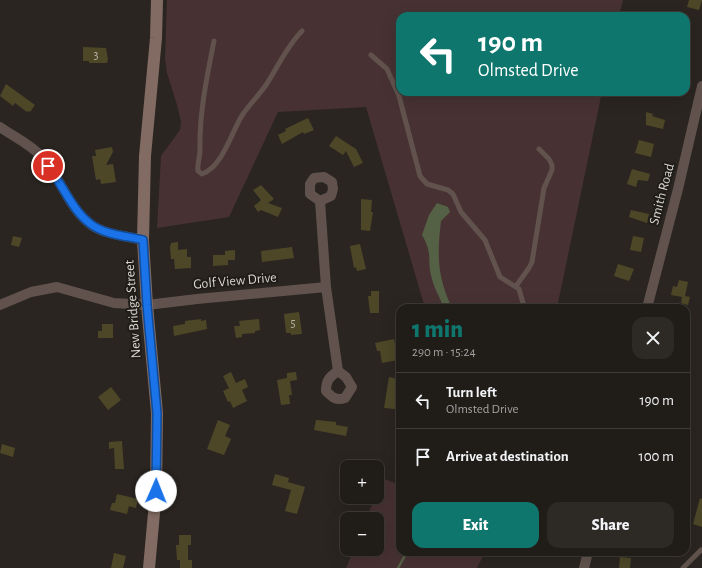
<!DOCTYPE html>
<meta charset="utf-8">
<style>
body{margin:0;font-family:"Alegreya Sans",sans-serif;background:#2d2925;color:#f1f3f6;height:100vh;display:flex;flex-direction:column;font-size:15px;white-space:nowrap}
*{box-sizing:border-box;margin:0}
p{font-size:13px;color:#a2a1a2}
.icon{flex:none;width:22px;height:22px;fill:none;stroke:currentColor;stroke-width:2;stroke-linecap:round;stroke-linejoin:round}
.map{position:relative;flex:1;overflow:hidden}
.sheet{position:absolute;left:396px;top:304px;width:294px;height:252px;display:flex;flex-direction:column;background:#201c18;border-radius:12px;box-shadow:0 4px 16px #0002,0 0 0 1px #3d3a37}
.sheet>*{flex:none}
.top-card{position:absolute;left:396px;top:12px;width:294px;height:84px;border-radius:12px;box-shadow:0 4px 16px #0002,0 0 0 1px #3d3a37;background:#0f766e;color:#fff;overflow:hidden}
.controls{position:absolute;left:340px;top:460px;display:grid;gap:8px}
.controls a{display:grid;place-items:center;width:44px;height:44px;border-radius:8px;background:#201c18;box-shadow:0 4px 16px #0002,0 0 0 1px #3d3a37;font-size:20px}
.pin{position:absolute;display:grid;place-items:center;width:34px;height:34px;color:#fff;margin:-17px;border:2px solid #fff;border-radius:50%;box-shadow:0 1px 4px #0007}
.me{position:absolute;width:44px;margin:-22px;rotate:1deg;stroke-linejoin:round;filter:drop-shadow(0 0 3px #0008)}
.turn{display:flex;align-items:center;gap:14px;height:84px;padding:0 16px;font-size:18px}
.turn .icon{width:52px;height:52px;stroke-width:2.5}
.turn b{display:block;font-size:28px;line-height:34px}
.round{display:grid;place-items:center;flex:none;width:42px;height:42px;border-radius:12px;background:#2d2925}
.overview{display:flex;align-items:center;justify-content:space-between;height:68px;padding:0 16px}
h1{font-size:24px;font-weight:800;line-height:30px;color:#0f766e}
.cta{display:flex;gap:8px;margin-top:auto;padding:8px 16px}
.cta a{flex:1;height:46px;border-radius:12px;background:#0f766e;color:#fff;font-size:16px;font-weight:800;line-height:46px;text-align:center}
.cta a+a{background:#2d2925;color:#f1f3f6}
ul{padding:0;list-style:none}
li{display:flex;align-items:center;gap:12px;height:56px;padding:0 16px;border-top:1px solid #3d3a37}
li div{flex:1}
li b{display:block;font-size:15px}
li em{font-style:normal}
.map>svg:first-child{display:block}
.green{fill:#473133}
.water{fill:#556145}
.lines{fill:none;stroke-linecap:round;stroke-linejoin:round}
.stream{stroke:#556145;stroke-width:2.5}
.building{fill:#4d4728}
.lane{stroke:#61524d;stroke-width:5}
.street{stroke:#61524d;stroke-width:10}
.secondary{stroke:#826b62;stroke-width:12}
.route-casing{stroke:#114b97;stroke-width:10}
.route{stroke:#1a73e8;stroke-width:7}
.labels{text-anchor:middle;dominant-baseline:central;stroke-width:4;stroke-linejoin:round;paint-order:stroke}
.number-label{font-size:12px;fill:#b7b3a8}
.street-label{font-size:14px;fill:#dad7d3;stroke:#201c17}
</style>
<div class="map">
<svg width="702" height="568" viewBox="0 0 702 568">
<rect width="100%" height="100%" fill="#2a2520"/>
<!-- green -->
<path class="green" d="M167,0H623L619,16H400V92H602L557,308H425L366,107L278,112L229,217L157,228L161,156L180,130L181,122L177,105L167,73L165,59Z
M382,478L400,485V552H485L477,568H346L354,549H377V519H366L375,497H377V491Z"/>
<!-- water -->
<path class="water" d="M437,203L448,207L450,212L441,221C437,255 437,276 452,308H444C440,298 433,286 431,275C427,258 433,254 422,235L429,215Z"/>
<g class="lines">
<!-- stream -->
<path class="stream" d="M398,568L407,552"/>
</g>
<!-- building -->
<path class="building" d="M689,0H702L699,10L687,7Z
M83,47L106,48L108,59L107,63H89V61H83Z
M6,84L35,105L30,112L28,111L27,112L15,103L13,106L0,96Z
M646,112L653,114L652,116L665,120L663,129L646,125Z
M308,118L314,130L304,134L303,132L282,144L278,135L286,131L285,129Z
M336,136L356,149L363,163L354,167L346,151L343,155L329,146Z
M639,140L654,144L651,157L635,153Z
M112,147L113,152L106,165L113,164L116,182L101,184L100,179L96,180L92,156H96L95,150Z
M632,169L650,174L648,181L638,180L636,187L627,184Z
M261,185L274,199L268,203L282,208L278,217L261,210L258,212L254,206L261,200L253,190Z
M361,199L372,200L371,212H373L370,231L361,230Z
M631,210L649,214L647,223L629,217Z
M13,236L22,238L19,247L11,245Z
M633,236L644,238L641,252L630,250Z
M178,242V250L187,249V257H191V268L175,269L174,259H171L170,247L171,243Z
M360,244L366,269L357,271L356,267L354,268L350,246Z
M292,247L294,258L262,262L261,251Z
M235,250V260H228V265L213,266V255H225V251Z
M618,264L634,269L629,281L614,276Z
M679,280L688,282L685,296L690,297L688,305L681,303L682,297L671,295L673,286L677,287Z
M371,291H379V313H370L368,296H371Z
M299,312L302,334L291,335V333H286L284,314Z
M201,319V321L206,320L207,329L174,336L173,326L185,324V321Z
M259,319L260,330L255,331V333L242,334V337L236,338L234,326H240L239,321Z
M102,324H113V338H98V331H102Z
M394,339L398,360L382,363L380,351H377L375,343Z
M231,372L236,383L245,379L248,387L242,390L247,401L233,408L230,401L228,402L223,391L229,388L223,376Z
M296,372L297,380L290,381L292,395H289L290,404L281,405L277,380L287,378V373Z
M389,377L398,379L395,409L384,408Z
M111,387L121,400L108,410L98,397Z
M218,420L230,425L225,436L231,439L224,455L207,449Z
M316,420L336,422V425L348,427L346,436L314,430Z
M122,441L124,469H115L114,448L109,449V442Z
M2,444L15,448L13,457L0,453Z
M275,474L289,478L288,482L305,487L297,514L285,511L291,490L272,485Z
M117,494L138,499L136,508L129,506L127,514L110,510L112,503H115Z
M700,498L702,499V527L693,524Z
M179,535H191V545H188V560H192V568H180V560H177L176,545H179Z
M114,553L126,556L123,568H111Z
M620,557L631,558L630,568H619Z"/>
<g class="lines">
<!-- lane -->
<path class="lane" d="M214,41C207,76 199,114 200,150C200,157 197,164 198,171L202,174C223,167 232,130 243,114C250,104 259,95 266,85C278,67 286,47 302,31
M371,55L387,69L399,96L420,176L427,184L448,190L453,194L461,212L485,240L500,277L519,289L523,303L526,308
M516,286L529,268L532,262L544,188L552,170V165L549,159L539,149
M683,568L701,550"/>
<!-- street -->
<path class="street" d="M0,127C14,137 30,144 42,157C61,178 69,210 93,226C107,235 127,236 143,240
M326,287L338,371L346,377L352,387L345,398C336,401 332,397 326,391C326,381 329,377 338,371
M0,305L31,292L57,287L114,303L147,305L197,299L326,287L320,201L310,194V184L314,178L324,177L332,182L333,189L331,196L320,201
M647,308L678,189L702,86
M584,568L588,552"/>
<!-- secondary -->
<path class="secondary" d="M149,568L156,491L157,413L147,305L143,240L145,156L156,38L157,0"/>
</g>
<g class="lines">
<!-- route casing -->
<g class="route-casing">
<path id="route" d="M48,166C63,185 72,211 92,225C106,235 127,236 143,240L147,305L157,413L156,491"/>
</g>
<!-- route -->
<use href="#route" class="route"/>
</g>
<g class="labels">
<!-- number labels -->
<g class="number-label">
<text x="96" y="55">3</text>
<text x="293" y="323">5</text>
</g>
<!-- street labels -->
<g class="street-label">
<text transform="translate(662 194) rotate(-75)">Smith Road</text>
<text transform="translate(235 281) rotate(-5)">Golf View Drive</text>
<text transform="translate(133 309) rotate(-94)">New Bridge Street</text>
</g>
</g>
</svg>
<div class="controls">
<a>+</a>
<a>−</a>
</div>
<div class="pin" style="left:48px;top:166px;background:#d93025"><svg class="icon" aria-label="arrive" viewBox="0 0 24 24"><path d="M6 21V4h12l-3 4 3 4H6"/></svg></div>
<svg class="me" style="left:156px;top:491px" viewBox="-20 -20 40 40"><circle r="19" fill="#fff"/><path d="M0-13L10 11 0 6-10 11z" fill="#1a73e8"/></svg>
<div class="top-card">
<div class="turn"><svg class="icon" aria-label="left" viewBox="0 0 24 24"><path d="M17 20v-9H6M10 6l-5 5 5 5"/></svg><div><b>190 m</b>Olmsted Drive</div></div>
</div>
<section class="sheet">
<div class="overview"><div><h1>1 min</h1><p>290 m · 15:24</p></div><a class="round"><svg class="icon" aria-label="close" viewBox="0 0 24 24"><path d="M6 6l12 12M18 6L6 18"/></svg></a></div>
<ul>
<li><svg class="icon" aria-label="left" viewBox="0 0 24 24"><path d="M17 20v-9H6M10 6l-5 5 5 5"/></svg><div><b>Turn left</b><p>Olmsted Drive</p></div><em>190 m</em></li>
<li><svg class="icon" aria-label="arrive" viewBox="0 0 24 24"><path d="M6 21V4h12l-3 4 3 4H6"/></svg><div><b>Arrive at destination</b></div><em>100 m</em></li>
</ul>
<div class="cta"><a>Exit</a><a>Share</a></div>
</section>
</div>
